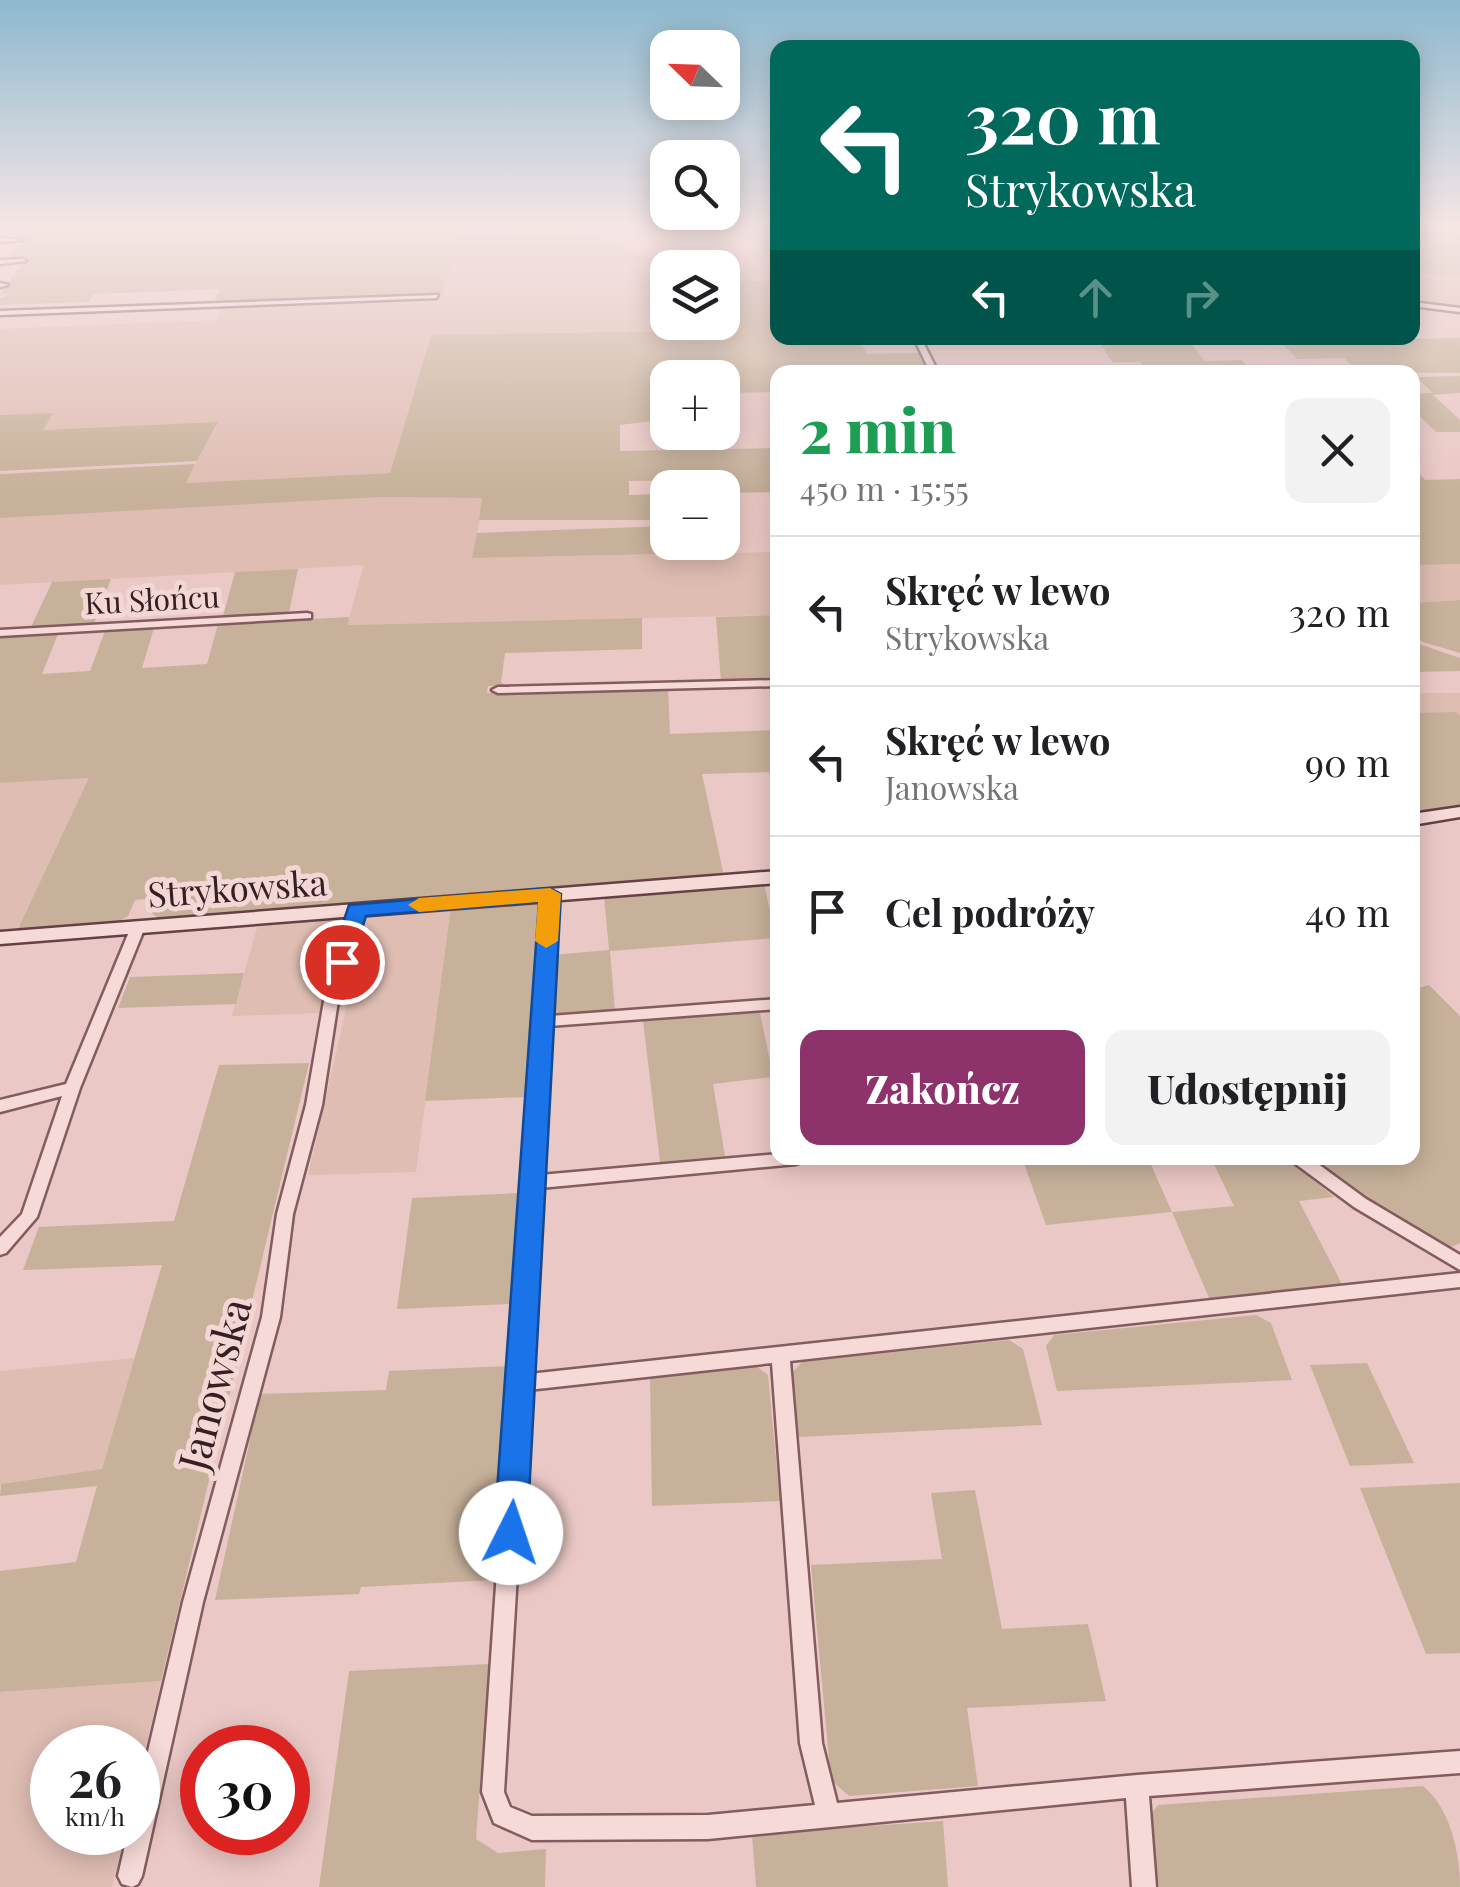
<!DOCTYPE html>
<html lang="pl">
<meta charset="utf-8">
<style>
body{margin:0;font-family:"Playfair Display",serif;background:#f2f2f2;color:#202124;height:100vh;display:flex;flex-direction:column;font-size:38px;white-space:nowrap}
*{box-sizing:border-box;margin:0}
p{font-size:32px;color:#757577}
.icon{flex:none;width:55px;height:55px;fill:none;stroke:currentColor;stroke-width:2;stroke-linecap:round;stroke-linejoin:round}
.map{position:relative;flex:1;overflow:hidden}
.panel{position:absolute;left:770px;top:365px;width:650px;height:800px;display:flex;flex-direction:column;background:#fff;border-radius:20px;box-shadow:0 5px 25px #0003}
.panel>*{flex:none}
.hud{position:absolute;left:770px;top:40px;width:650px;height:305px;border-radius:20px;box-shadow:0 5px 25px #0003;background:#00695c;color:#fff;overflow:hidden}
.needle{width:65px;rotate:293deg}
.tools{position:absolute;left:650px;top:30px;display:grid;gap:20px}
.tools a{display:grid;place-items:center;width:90px;height:90px;border-radius:20px;background:#fff;box-shadow:0 5px 25px #0003;font-size:50px}
.speed{position:absolute;left:30px;top:1725px;display:flex;gap:20px;font-size:50px;font-weight:700;text-align:center}
.speed>*{display:grid;place-content:center;width:130px;height:130px;border-radius:50%;background:#fff;box-shadow:0 5px 25px #0003;line-height:1}
.speed small{font-size:25px;font-weight:400}
.speed .limit{border:15px solid #d22;background:#fff;color:#111}
.pin{position:absolute;display:grid;place-items:center;width:85px;height:85px;color:#fff;margin:-42px;border:5px solid #fff;border-radius:50%;box-shadow:0 2px 10px #0007}
.me{position:absolute;width:110px;margin:-55px;rotate:4deg;stroke-linejoin:round;filter:drop-shadow(0 0 8px #0008)}
.turn{display:flex;align-items:center;gap:35px;height:210px;padding:0 30px;font-size:45px}
.turn .icon{width:130px;height:130px;stroke-width:2.5}
.turn b{display:block;font-size:70px;line-height:85px}
.lanes{display:flex;align-items:center;height:95px;padding:0 30px;background:#0003;justify-content:center;gap:50px;direction:ltr}
.lanes .off{opacity:.35}
.round{display:grid;place-items:center;flex:none;width:105px;height:105px;border-radius:20px;background:#f2f2f2}
.headline{display:flex;align-items:center;justify-content:space-between;height:170px;padding:0 30px}
h1{font-size:60px;font-weight:800;line-height:75px;color:#1e9e55}
.button{display:flex;gap:20px;margin-top:auto;padding:20px 30px}
.button a{flex:1;height:115px;border-radius:20px;background:#8d326a;color:#fff;font-size:40px;font-weight:800;line-height:115px;text-align:center}
.button a+a{background:#f2f2f2;color:#202124}
ul{padding:0;list-style:none}
li{display:flex;align-items:center;gap:30px;height:150px;padding:0 30px;border-top:2px solid #e0e0e0}
li div{flex:1}
li b{display:block;font-size:38px}
li em{font-style:normal}
.map>svg:first-child{display:block}
.farmland{fill:#dfbdb3;fill-rule:evenodd}
.green{fill:#c7b19a}
.lines{fill:none;stroke-linecap:round;stroke-linejoin:round}
.street-casing{stroke:#835c5f;stroke-width:5}
.secondary-casing{stroke:#654044;stroke-width:5}
.street{fill:#f6dad7;fill-rule:evenodd}
.secondary{fill:#f6dad7;fill-rule:evenodd}
.route{fill:#1a73e8;stroke:#114b97;stroke-width:2.5}
.slow{fill:#f59e0b}
.labels{text-anchor:middle;dominant-baseline:central;stroke-width:10;stroke-linejoin:round;paint-order:stroke}
.far-street-label{font-size:30px;fill:#351f22;stroke:#f2d7d4}
.street-label{font-size:35px;fill:#351f22;stroke:#f2d7d4}
.near-street-label{font-size:42px;fill:#351f22;stroke:#f2d7d4}
</style>
<div class="map">
<svg width="1460" height="1887" viewBox="0 0 1460 1887">
<rect width="100%" height="100%" fill="#eac8c5"/>
<!-- farmland -->
<path class="farmland" d="M461,226H777V260L708,262L777,263V281L729,282L737,330L431,335L390,473L185,483L218,423L42,430L52,413L0,415V329L217,320L221,305L440,297L451,265L661,262L583,233L458,235ZM668,268H722V322H668Z
M1413,272L1460,276V309L1413,303Z
M383,497L483,498L473,558L778,552L777,615L347,625L364,565L0,585V518Z
M1460,564V600L1413,603L1412,565Z
M1412,693H1460V716L1413,713Z
M90,777L17,931L0,932V783Z
M451,907L416,1172L308,1175L368,913Z
M333,916L344,922L321,1013L232,1016L259,921Z
M135,1358L102,1469L0,1484V1371Z
M161,1681L138,1781V1748H52V1832L125,1833L112,1887H0V1692Z"/>
<!-- green -->
<path class="green" d="M96,226H461L459,235L583,233L662,262L451,265L441,295L213,304L220,289L94,294L89,302L0,305V298L9,295L0,294L24,261H8L23,239H0V230Z
M1413,226H1460V276L1413,272Z
M729,281H777L778,338H860L866,354L920,353L926,368L778,372L777,392L728,393L731,418H723L722,378H668L667,419L620,425V451L777,448L778,492L723,493L722,488L694,487L693,480L629,481V495L667,494V520H479L482,498L382,497L0,518V474L195,464L186,483L390,473L431,335L736,330Z
M1460,338V373L1358,372L1344,358L1297,359L1280,341Z
M1190,342L1205,361L1242,360L1253,372H1148L1140,362H1112L1100,343Z
M1460,376V393L1433,395L1460,420V432H1436L1413,410V394L1433,393L1416,377Z
M53,413L43,430L218,422L197,461L0,471V415Z
M1413,466L1425,480L1460,479V564L1413,565Z
M667,526L668,542L711,543L712,553L472,558L477,533Z
M298,569L289,612L223,616L235,572Z
M111,579L94,624L31,627L52,582Z
M1460,600V653L1413,639V603Z
M777,615V680L721,681L716,617Z
M349,617L348,625L642,618V649L505,653L501,682L506,686H488L487,693L668,690L670,734L777,730V801L769,772L702,774L724,876L160,919L150,912L155,898L135,900L128,916L116,923L17,931L89,778L0,783V637L58,634L42,674L90,671L105,631L154,628L142,668L207,664L218,624Z
M1413,642L1460,658V671L1413,672Z
M1456,712L1460,716V807L1413,814V713Z
M764,884L776,938L610,951L615,1011L559,1015L550,1010L553,955L609,950L604,896Z
M538,901L525,1097L425,1101L451,907Z
M244,973L236,1004L118,1008L130,977Z
M1429,985L1460,1016V1243L1449,1248L1354,1193L1310,1158H1412L1413,990Z
M760,1012L773,1077L713,1084L725,1156L660,1162L643,1021Z
M309,1063L161,1681L0,1692V1571L76,1562L97,1486L0,1496L1,1484L102,1469L162,1265L23,1270L39,1227L174,1221L219,1065Z
M1022,1158H1148L1172,1212L1234,1206L1211,1158H1286L1334,1197L1299,1201L1343,1286L1210,1300L1172,1212L1046,1225Z
M518,1193L511,1304L397,1309L412,1198Z
M1256,1315L1271,1323L1292,1380L1057,1391L1046,1346L1054,1335Z
M1009,1340L1023,1349L1042,1425L798,1437L792,1373L802,1362Z
M1367,1363L1414,1463L1350,1466L1310,1365Z
M508,1366L494,1580L361,1587L359,1594L215,1600L260,1394L386,1390L389,1371Z
M756,1366L768,1375L780,1501L652,1506L650,1377Z
M1460,1483V1653L1426,1654L1360,1488Z
M975,1490L1002,1629L1088,1624L1106,1701L967,1708L978,1786L849,1796L831,1780L811,1565L942,1559L931,1493Z
M489,1664L476,1839L498,1853L546,1849L545,1887H319L349,1671Z
M1423,1786C1450,1808 1460,1852 1460,1887H1159L1146,1821L1158,1805Z
M943,1821L948,1887H756L752,1834Z"/>
<g class="lines">
<!-- street casing -->
<g class="street-casing">
<path id="street" d="M0,238L23,240L0,242Z
M0,260L23,259L26,261L0,264Z
M0,283L8,285L0,287Z
M438,295L436,298L0,315V311Z
M1412,302L1460,308V312L1412,306Z
M914,338H921L938,372H930Z
M307,613L311,614V618L0,636V630Z
M778,680V686L498,693L492,690L498,687Z
M550,891L557,895L550,1016L778,999V1009L549,1026L540,1175L778,1154V1158H804L802,1162L796,1164L540,1188L529,1374L1460,1273V1287L790,1361L822,1743L837,1803L1137,1775L1460,1751V1773L1149,1796L1156,1887H1132L1126,1798L708,1839L532,1840L494,1823L482,1792L534,1025L533,1022L535,1018L543,895ZM772,1363L800,1743L815,1805L708,1815L532,1816L510,1807L504,1792L528,1390Z
M357,906L364,910L338,1001L322,1105L293,1214L280,1317L203,1602L142,1876L138,1884L132,1887L122,1884L118,1876L128,1832H138V1794L183,1602L262,1317L277,1214L306,1105L324,1001L350,910Z
M138,923L145,927L80,1088L37,1217L6,1253L0,1255V1237L22,1214L62,1096L0,1112V1100L66,1084L131,927Z
M1291,1158H1310L1366,1199L1460,1255V1270L1354,1207L1293,1162Z"/>
</g>
<!-- secondary casing -->
<g class="secondary-casing">
<path id="secondary" d="M1460,807V817L1412,825V814Z
M778,871V883L0,944V932Z"/>
</g>
<!-- street -->
<use href="#street" class="street"/>
<!-- secondary -->
<use href="#secondary" class="secondary"/>
</g>
<!-- sky -->
<linearGradient id="sky" x2="0" y2="1"><stop stop-color="#8db8cf"/><stop offset="0.46" stop-color="#f6e6e5"/><stop offset="1" stop-color="#f6e6e5" stop-opacity="0"/></linearGradient>
<rect width="1460" height="491" fill="url(#sky)"/>
<!-- route -->
<path class="route" d="M550,888L561,894L527,1533L522,1544L511,1548L499,1544L494,1533L539,902L366,916L350,968H333L330,962L349,905Z"/>
<!-- slow -->
<path class="slow" d="M550,888L561,894L558,941L546,948L535,941L538,902L419,912L408,905L419,898Z"/>
<g class="labels">
<!-- far-street labels -->
<g class="far-street-label">
<text transform="translate(152 599) rotate(-3)">Ku Słońcu</text>
</g>
<!-- street labels -->
<g class="street-label">
<text transform="translate(237 887) rotate(-4)">Strykowska</text>
</g>
<!-- near-street labels -->
<g class="near-street-label">
<text transform="translate(213 1384) rotate(-75)">Janowska</text>
</g>
</g>
</svg>
<div class="tools">
<a><svg class="needle" viewBox="-14 -14 28 28"><path d="M0-13l5 13h-10z" fill="#e53935"/><path d="M0 13l5-13h-10z" fill="#757577"/></svg></a>
<a><svg class="icon" aria-label="search" viewBox="0 0 24 24"><circle cx="10" cy="10" r="6"/><path d="M15 15l6 6"/></svg></a>
<a><svg class="icon" aria-label="layers" viewBox="0 0 24 24"><path d="M12 4l9 5-9 5-9-5zM3 14l9 5 9-5"/></svg></a>
<a>+</a>
<a>−</a>
</div>
<div class="speed"><div>26<small>km/h</small></div><div class="limit">30</div></div>
<div class="pin" style="left:342px;top:962px;background:#d93025"><svg class="icon" aria-label="arrive" viewBox="0 0 24 24"><path d="M6 21V4h12l-3 4 3 4H6"/></svg></div>
<svg class="me" style="left:511px;top:1533px" viewBox="-20 -20 40 40"><circle r="19" fill="#fff"/><path d="M0-13L10 11 0 6-10 11z" fill="#1a73e8"/></svg>
<div class="hud">
<div class="turn"><svg class="icon" aria-label="left" viewBox="0 0 24 24"><path d="M17 20v-9H6M10 6l-5 5 5 5"/></svg><div><b>320 m</b>Strykowska</div></div>
<div class="lanes"><svg class="icon" aria-label="left" viewBox="0 0 24 24"><path d="M17 20v-9H6M10 6l-5 5 5 5"/></svg><svg class="icon off" aria-label="ahead" viewBox="0 0 24 24"><path d="M12 20V5M6 11l6-6 6 6"/></svg><svg class="icon off" aria-label="right" viewBox="0 0 24 24"><path d="M7 20v-9h11M14 6l5 5-5 5"/></svg></div>
</div>
<section class="panel">
<div class="headline"><div><h1>2 min</h1><p>450 m · 15:55</p></div><a class="round"><svg class="icon" aria-label="close" viewBox="0 0 24 24"><path d="M6 6l12 12M18 6L6 18"/></svg></a></div>
<ul>
<li><svg class="icon" aria-label="left" viewBox="0 0 24 24"><path d="M17 20v-9H6M10 6l-5 5 5 5"/></svg><div><b>Skręć w lewo</b><p>Strykowska</p></div><em>320 m</em></li>
<li><svg class="icon" aria-label="left" viewBox="0 0 24 24"><path d="M17 20v-9H6M10 6l-5 5 5 5"/></svg><div><b>Skręć w lewo</b><p>Janowska</p></div><em>90 m</em></li>
<li><svg class="icon" aria-label="arrive" viewBox="0 0 24 24"><path d="M6 21V4h12l-3 4 3 4H6"/></svg><div><b>Cel podróży</b></div><em>40 m</em></li>
</ul>
<div class="button"><a>Zakończ</a><a>Udostępnij</a></div>
</section>
</div>
